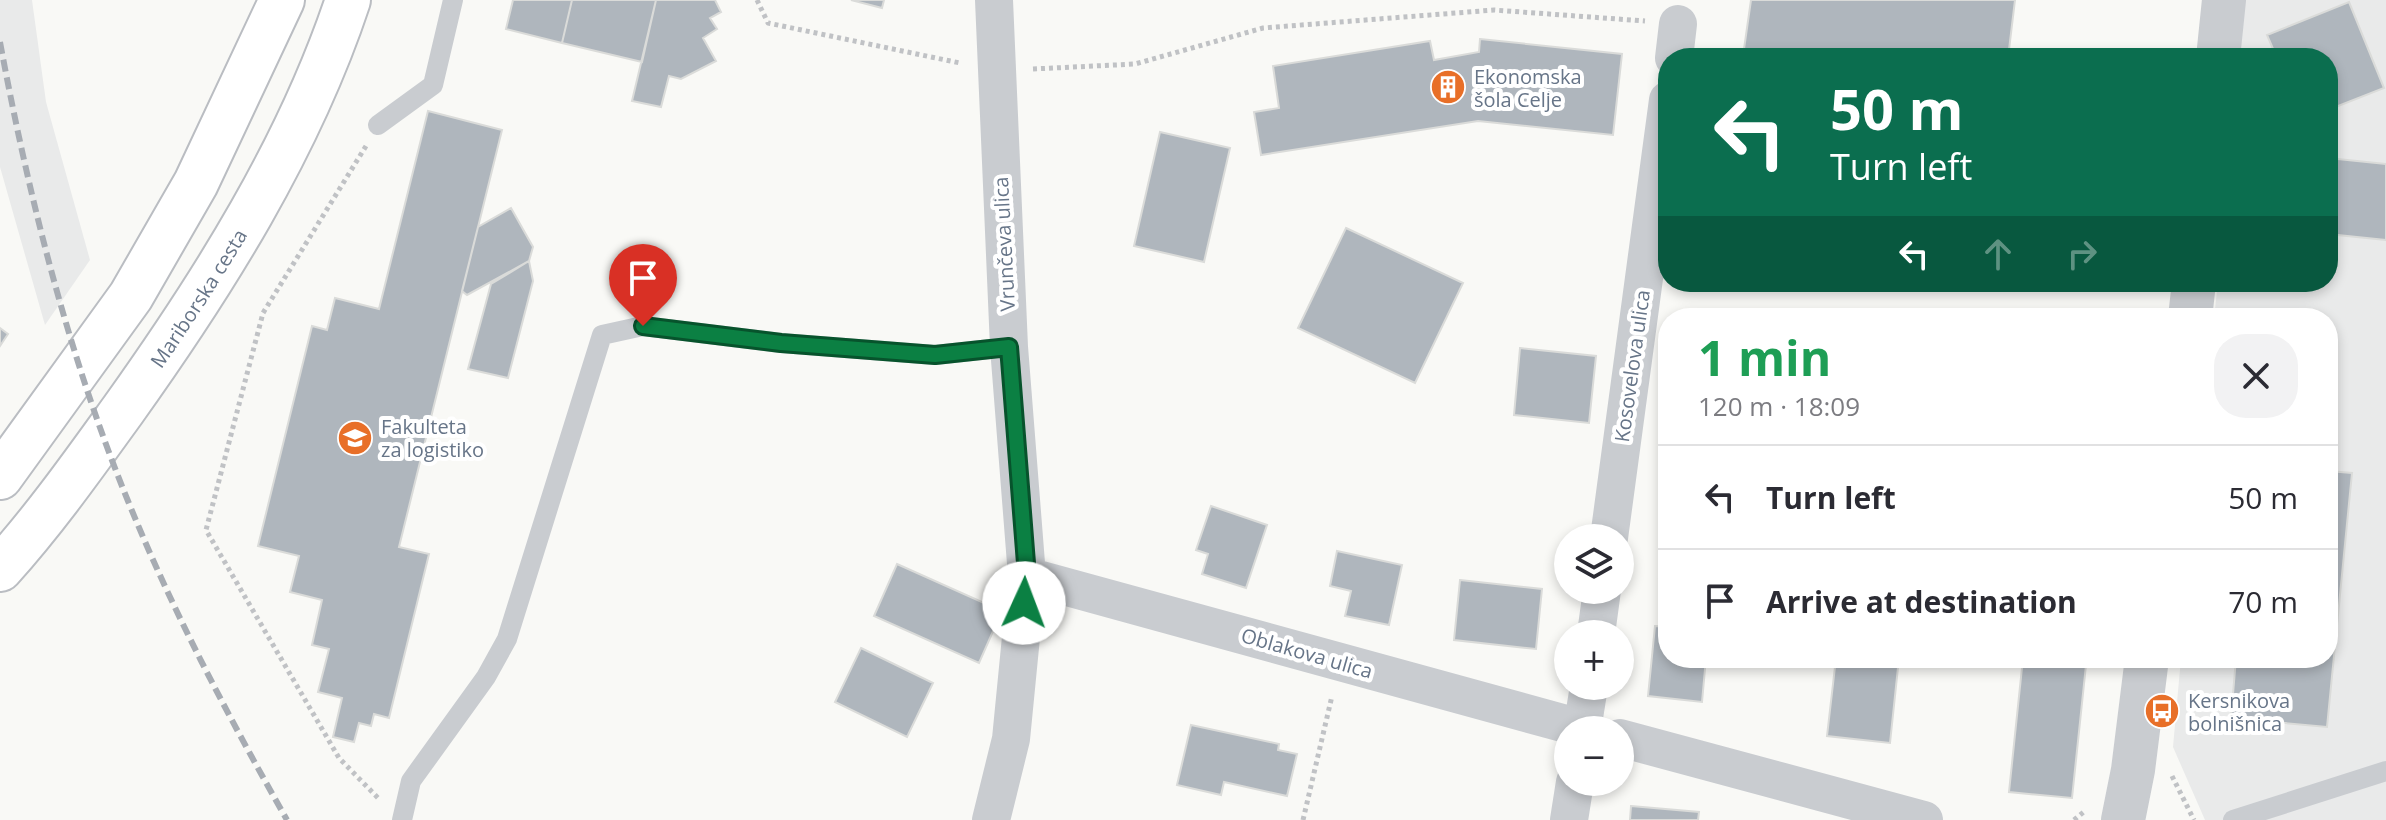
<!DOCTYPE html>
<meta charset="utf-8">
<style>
body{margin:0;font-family:"Open Sans",sans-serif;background:#f2f2f3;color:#2b2b33;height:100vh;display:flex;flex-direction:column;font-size:30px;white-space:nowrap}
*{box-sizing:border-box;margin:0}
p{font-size:26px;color:#7c7c81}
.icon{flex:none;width:44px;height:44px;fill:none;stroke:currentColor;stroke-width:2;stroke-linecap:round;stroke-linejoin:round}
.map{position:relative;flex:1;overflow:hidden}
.details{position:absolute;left:1658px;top:308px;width:680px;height:360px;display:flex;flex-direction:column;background:#fff;border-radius:32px;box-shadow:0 4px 12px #0003}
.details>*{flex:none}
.guide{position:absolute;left:1658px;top:48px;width:680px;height:244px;border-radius:32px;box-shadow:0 4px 12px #0003;background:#0b6e4f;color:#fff;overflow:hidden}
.controls{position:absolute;left:1554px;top:524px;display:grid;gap:16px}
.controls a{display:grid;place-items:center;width:80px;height:80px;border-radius:50%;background:#fff;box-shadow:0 4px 12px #0003;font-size:40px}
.pin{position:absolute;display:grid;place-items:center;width:68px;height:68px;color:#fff;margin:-82px -34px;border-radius:50% 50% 50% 0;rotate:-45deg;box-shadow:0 0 8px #0007}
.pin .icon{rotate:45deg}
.me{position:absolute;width:88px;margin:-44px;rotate:2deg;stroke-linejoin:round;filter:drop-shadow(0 0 6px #0008)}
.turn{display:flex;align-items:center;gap:28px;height:168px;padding:0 40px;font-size:36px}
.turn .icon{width:104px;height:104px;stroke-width:2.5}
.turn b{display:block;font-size:56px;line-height:68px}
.lanes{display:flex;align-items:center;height:76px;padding:0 40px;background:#0003;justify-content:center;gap:40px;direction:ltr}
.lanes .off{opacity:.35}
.round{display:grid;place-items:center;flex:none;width:84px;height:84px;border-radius:32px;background:#f2f2f3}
.overview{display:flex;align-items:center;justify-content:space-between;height:136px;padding:0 40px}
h1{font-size:48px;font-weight:700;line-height:60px;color:#1e9e55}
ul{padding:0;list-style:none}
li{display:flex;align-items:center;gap:24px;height:104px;padding:0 40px;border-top:2px solid #e1e1e2}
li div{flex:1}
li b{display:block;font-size:30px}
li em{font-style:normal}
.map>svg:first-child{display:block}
.built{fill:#e9eaea}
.building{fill:#afb6bd;stroke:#dadbd9;stroke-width:2}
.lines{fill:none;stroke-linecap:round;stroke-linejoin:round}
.primary-casing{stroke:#babdc2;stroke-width:48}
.path{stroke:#c0c2c5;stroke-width:5;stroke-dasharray:4 4;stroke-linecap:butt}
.service{stroke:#c9ccd0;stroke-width:20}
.minor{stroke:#c9ccd0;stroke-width:38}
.tertiary{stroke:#c9ccd0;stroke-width:44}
.primary{stroke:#fff;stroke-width:44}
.rail{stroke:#a7acb3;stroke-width:6;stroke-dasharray:12 6;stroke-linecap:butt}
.route-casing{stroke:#07532c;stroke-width:20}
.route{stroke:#0b8043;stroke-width:14}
.labels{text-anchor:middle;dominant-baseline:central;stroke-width:8;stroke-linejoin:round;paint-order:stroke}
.poi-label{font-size:20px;fill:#677588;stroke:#fff;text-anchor:start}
.street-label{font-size:20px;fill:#677588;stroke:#fff}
</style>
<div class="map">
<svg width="2386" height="820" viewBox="0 0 2386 820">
<rect width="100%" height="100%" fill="#f9f9f6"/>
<!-- built -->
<path class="built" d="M0,0H32L46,102L90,260L45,325L0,167Z
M2245,0H2386V820H2205L2173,747L2181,658H2328V318H2214L2218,282H2328V58H2239Z"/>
<!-- building -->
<path class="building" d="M513,0H572L562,43L506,29Z
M572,0H656L642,62L562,43Z
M656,0H715L721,12L710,18L717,29L703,38L716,61L681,79L669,76L661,107L632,101Z
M851,0H884L882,8Z
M1751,0H2015L2008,58L1743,56Z
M2349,2L2384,88L2328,110V58H2277L2267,35Z
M1480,39L1622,54L1613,135L1478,121L1261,155L1254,112L1279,108L1273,66L1430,41L1434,60L1479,52Z
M428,111L502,130L399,547L429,554L389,718L374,714L371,726L359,723L354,742L333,737L342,698L318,692L329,649L312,645L322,600L290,592L299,556L258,546L312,326L327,330L335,298L379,309Z
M1160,132L1230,148L1204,262L1134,246Z
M2328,158L2386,164V240L2328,234Z
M511,208L533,247L529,261L467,295L462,291L478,227Z
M1346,228L1463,283L1415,383L1298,328Z
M529,261L533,281L508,378L468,369L491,284Z
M0,328L8,334L0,346Z
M1520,348L1596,356L1589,423L1514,415Z
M2328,471L2352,473L2327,727L2231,718L2236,658H2328Z
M1211,506L1267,525L1246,588L1202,574L1208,554L1196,550Z
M1666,508L1668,509V579L1659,578Z
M1337,551L1402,565L1389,625L1345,616L1351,591L1330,586Z
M897,564L1002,611L979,663L874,616Z
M1460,580L1542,589L1536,649L1454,640Z
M1655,626L1668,627V658H1706L1702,702L1648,696Z
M861,648L933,683L907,737L835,702Z
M1836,658H1899L1890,743L1827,736Z
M2023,658L2086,665L2072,798L2009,792Z
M1191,725L1279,744L1278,750L1297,754L1287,796L1224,782L1221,795L1177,785Z
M1631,806L1699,812L1698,820H1630Z"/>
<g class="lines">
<!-- primary casing -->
<g class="primary-casing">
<g id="primary">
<path d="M0,477L131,296L196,183L282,0"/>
<path id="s1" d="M0,569C45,519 84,464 123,410C213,284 299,148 348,0"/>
</g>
</g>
<!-- path -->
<path class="path" d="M757,0L768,23L960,63
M1033,69L1135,64L1263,28L1494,10L1645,21
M366,146L263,313L206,530L339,758L379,799
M2172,776L2194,820
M1303,820L1332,696
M2074,820L2086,810"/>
<!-- service -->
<path class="service" d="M378,125L433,85L453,0
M402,820L411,781L486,677L507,639L602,335L643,326L781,343L935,355L1009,347
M2233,820L2386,771"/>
<!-- minor -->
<path class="minor" d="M1674,58L1678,24
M1609,538L1668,100
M1027,576L1588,730
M1596,634L1602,590
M1582,730L1589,686
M1620,738L1924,820
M991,820L1011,739L1027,576L1009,347L994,0
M1569,820L1575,782"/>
<!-- tertiary -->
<path class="tertiary" d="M2218,58L2224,0
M2190,318L2194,282
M2123,820L2133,770L2147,658"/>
<!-- primary -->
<use href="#primary" class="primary"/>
<!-- rail -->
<path class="rail" d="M0,42C29,198 68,354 128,501C173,612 228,716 287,820"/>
</g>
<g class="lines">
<!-- route casing -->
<g class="route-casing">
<path id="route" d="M643,326L781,343L935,355L1009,347L1027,576L1024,603"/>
</g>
<!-- route -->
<use href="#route" class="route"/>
</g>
<!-- icons -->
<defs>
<g id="building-disc" transform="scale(1.8)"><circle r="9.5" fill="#e86f28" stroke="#fff"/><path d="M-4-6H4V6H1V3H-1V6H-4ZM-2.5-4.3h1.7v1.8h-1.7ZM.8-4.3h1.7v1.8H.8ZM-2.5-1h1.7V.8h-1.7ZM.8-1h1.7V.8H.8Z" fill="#fff"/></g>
<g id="university-disc" transform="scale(1.8)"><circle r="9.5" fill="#e86f28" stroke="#fff"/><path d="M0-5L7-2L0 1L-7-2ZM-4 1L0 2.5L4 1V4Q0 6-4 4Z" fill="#fff"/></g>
<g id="bus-disc" transform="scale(1.8)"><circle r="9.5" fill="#e86f28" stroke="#fff"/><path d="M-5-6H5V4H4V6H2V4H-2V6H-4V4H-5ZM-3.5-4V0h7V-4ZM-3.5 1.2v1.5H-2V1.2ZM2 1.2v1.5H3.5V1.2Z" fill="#fff"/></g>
</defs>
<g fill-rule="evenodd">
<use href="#building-disc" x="1448" y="87"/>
<use href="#university-disc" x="355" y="438"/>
<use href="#bus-disc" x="2162" y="711"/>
</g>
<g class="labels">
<!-- poi labels -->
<g class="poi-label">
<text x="1474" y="76">Ekonomska<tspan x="1474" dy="23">šola Celje</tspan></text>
<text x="381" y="426">Fakulteta<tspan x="381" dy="23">za logistiko</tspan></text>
<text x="2188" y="700">Kersnikova<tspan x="2188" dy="23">bolnišnica</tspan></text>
</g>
<!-- street labels -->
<g class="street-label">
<text transform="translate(1004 244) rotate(-93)">Vrunčeva ulica</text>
<text stroke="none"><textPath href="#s1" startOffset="336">Mariborska cesta</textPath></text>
<text transform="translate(1632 366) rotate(-82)">Kosovelova ulica</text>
<text transform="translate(1307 653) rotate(16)">Oblakova ulica</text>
</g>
</g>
</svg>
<div class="controls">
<a><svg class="icon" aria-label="layers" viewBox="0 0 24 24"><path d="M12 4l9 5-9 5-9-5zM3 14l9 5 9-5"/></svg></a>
<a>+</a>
<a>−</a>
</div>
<div class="pin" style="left:643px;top:326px;background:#d93025"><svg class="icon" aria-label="arrive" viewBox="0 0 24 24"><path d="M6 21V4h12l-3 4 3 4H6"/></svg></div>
<svg class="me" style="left:1024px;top:603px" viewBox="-20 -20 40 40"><circle r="19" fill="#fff"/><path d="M0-13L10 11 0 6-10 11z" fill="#0b8043"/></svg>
<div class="guide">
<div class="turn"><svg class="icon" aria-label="left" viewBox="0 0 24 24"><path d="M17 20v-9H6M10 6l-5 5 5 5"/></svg><div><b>50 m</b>Turn left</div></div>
<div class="lanes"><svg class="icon" aria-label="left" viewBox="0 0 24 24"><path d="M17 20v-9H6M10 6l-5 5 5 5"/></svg><svg class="icon off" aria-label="ahead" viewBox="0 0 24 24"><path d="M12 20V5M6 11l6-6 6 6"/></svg><svg class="icon off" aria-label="right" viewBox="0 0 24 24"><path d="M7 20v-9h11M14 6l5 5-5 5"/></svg></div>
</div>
<section class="details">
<div class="overview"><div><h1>1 min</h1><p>120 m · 18:09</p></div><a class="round"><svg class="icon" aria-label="close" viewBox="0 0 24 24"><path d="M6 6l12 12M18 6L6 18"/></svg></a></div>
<ul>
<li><svg class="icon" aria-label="left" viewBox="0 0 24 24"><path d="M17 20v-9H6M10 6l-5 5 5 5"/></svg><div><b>Turn left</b></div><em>50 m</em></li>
<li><svg class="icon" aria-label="arrive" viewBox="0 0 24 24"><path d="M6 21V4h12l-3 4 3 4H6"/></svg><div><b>Arrive at destination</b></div><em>70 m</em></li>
</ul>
</section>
</div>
